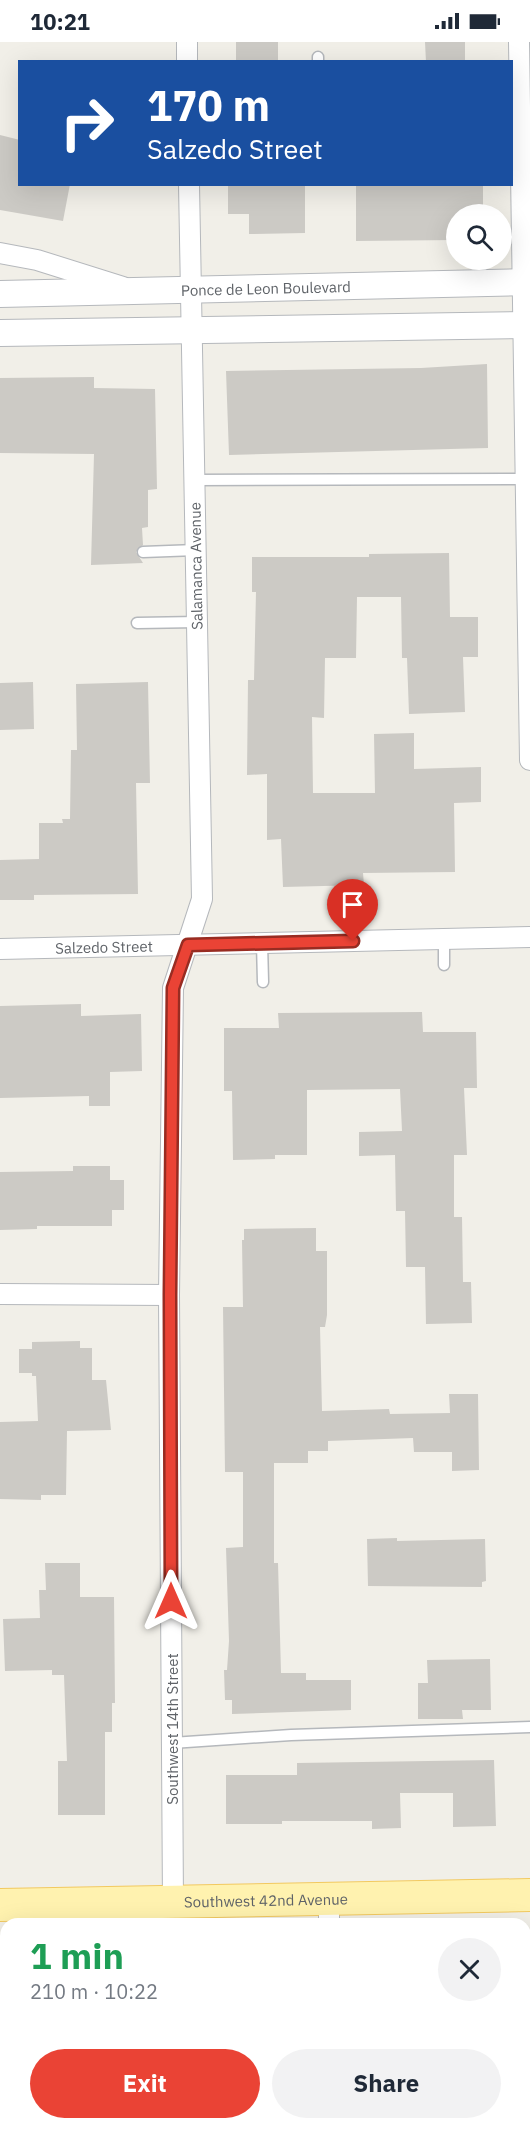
<!DOCTYPE html>
<meta charset="utf-8">
<style>
body{margin:0;font-family:"IBM Plex Sans",sans-serif;background:#f2f2f3;color:#1f2937;height:100vh;display:flex;flex-direction:column;font-size:22px;white-space:nowrap}
*{box-sizing:border-box;margin:0}
p{font-size:20px;color:#747a83}
.icon{flex:none;width:33px;height:33px;fill:none;stroke:currentColor;stroke-width:2;stroke-linecap:round;stroke-linejoin:round}
.map{position:relative;flex:1;overflow:hidden}
.details{position:absolute;left:0px;top:1876px;width:531px;height:212px;display:flex;flex-direction:column;background:#fff;border-radius:18px 18px 0 0;box-shadow:0 6px 24px #0002}
.details>*{flex:none}
.hud{position:absolute;left:18px;top:18px;width:495px;height:126px;border-radius:0px;box-shadow:0 6px 24px #0002;background:#1a4fa0;color:#fff;overflow:hidden}
.buttons{position:absolute;left:446px;top:162px;display:grid;gap:12px}
.buttons a{display:grid;place-items:center;width:66px;height:66px;border-radius:50%;background:#fff;box-shadow:0 6px 24px #0002;font-size:30px}
.pin{position:absolute;display:grid;place-items:center;width:51px;height:51px;color:#fff;margin:-62px -26px;border-radius:50% 50% 50% 0;rotate:-45deg;box-shadow:0 0 6px #0007}
.pin .icon{rotate:45deg}
.me{position:absolute;width:66px;margin:-33px;rotate:0deg;stroke-linejoin:round;filter:drop-shadow(0 0 4px #0008)}
.turn{display:flex;align-items:center;gap:21px;height:126px;padding:0 30px;font-size:27px}
.turn .icon{width:78px;height:78px;stroke-width:2.5}
.turn b{display:block;font-size:42px;line-height:51px}
.round{display:grid;place-items:center;flex:none;width:63px;height:63px;border-radius:32px;background:#f2f2f3}
.overview{display:flex;align-items:center;justify-content:space-between;height:102px;padding:0 30px}
h1{font-size:36px;font-weight:800;line-height:45px;color:#1e9e55}
.action{display:flex;gap:12px;margin-top:auto;padding:12px 30px}
.action a{flex:1;height:69px;border-radius:36px;background:#ea4335;color:#fff;font-size:24px;font-weight:800;line-height:69px;text-align:center}
.action a+a{background:#f2f2f3;color:#1f2937}
.status{display:flex;justify-content:space-between;align-items:center;height:42px;padding:0 30px;background:#fff;direction:ltr}
.status svg{height:16px;fill:currentColor}
.map>svg:first-child{display:block}
.building{fill:#cccac5}
.lines{fill:none;stroke-linecap:round;stroke-linejoin:round}
.service-casing{stroke:#b5b8bc;stroke-width:13}
.minor-casing{stroke:#b5b8bc;stroke-width:22}
.tertiary-casing{stroke:#b5b8bc;stroke-width:28}
.primary-casing{stroke:#f2c960;stroke-width:34}
.service{stroke:#fff;stroke-width:10}
.minor{stroke:#fff;stroke-width:20}
.tertiary{stroke:#fff;stroke-width:26}
.primary{stroke:#fff2af;stroke-width:32}
.route-casing{stroke:#982c22;stroke-width:15}
.route{stroke:#ea4335;stroke-width:10}
.labels{text-anchor:middle;dominant-baseline:central;stroke-width:5;stroke-linejoin:round;paint-order:stroke}
.street-label{font-size:15px;fill:#5f6368;stroke:#fff}
</style>
<div class="status"><b>10:21</b><svg viewBox="0 0 49 12"><path d="M0 12V9h3v3zM5 12V6h3v6zM10 12V3h3v9zM15 12V0h3v12zM26 1h20v11H26zM47 4h2v5h-2z"/></svg></div>
<div class="map">
<svg width="530" height="2087" viewBox="0 0 530 2087">
<rect width="100%" height="100%" fill="#f1efe8"/>
<!-- building -->
<path class="building" d="M236,0H278V20H236Z
M425,0H465V20H426Z
M0,93L20,98V142H70L63,179L0,168Z
M228,142H305V191L249,192V172H228Z
M356,142H483V172H456V198L356,199Z
M487,322L488,406L229,413L226,329L421,326Z
M94,335V346L155,347L157,447L148,448V485L142,486L143,503L136,510L143,521L91,523L94,412L0,411V336Z
M449,511L450,575H478V615H463L465,670L409,672L407,616H402L401,555H357L356,616H325L324,676L312,675L313,751H375L374,692L414,691V727L481,725V760L454,761L455,830L363,831L364,843L283,845L281,797L267,798V732L247,733L248,638H254L256,550H252V515H369V512Z
M33,640L34,687L0,688V641Z
M148,640L150,741H136L138,852L34,853V858H0V818L39,817V781H63L62,777H70L71,708H77L76,642Z
M81,962V974L141,972L142,1029L110,1030V1064H89V1054L0,1056V964Z
M422,970L423,990H476L477,1046H464L467,1113H454V1175H462L463,1240H471L472,1281L426,1282L425,1225H406L405,1169H396L395,1113L359,1114V1090L402,1089L400,1047L307,1048V1113H275V1117L233,1118L232,1049H224V986H279L278,971Z
M73,1124H110V1138H124V1168H112V1184H37V1187L0,1188V1130L73,1129Z
M316,1186V1209H327V1273L325,1285H320L322,1369L389,1367L390,1372L450,1371L449,1352H478L479,1428L452,1429V1410H414L413,1396L328,1399V1409H308V1421H274V1521H278L281,1631H306V1638H351V1668L232,1672V1658H225L224,1628H227L229,1599L226,1506L243,1505V1430H225L223,1265H243L242,1198H244V1187Z
M80,1299V1306H92V1338H106L111,1388L67,1389L66,1453H41V1458L0,1457V1380L38,1379L36,1334H32V1331H19V1307H32V1300Z
M397,1496V1499L485,1497L486,1539L482,1540V1545L368,1544L367,1497Z
M45,1521H80V1555H114L115,1661H112V1690H105V1773H58V1719H67L64,1633H52V1628L5,1629L3,1577L40,1576L39,1548H46Z
M490,1617L491,1668H462L463,1677H418V1641H428L427,1618Z
M494,1718L496,1784L453,1785V1751H400L401,1786L372,1787V1779H282V1782H226V1733H297V1721Z"/>
<g class="lines">
<!-- service casing -->
<g class="service-casing">
<path id="service" d="M318,15V20
M195,438L526,437
M143,510L196,508
M137,581L198,580
M262,901L263,940
M444,923V897
M172,1701L291,1693L530,1685
M525,2020H530"/>
</g>
<!-- minor casing -->
<g class="minor-casing">
<g id="minor">
<path d="M187,0V20"/>
<path d="M519,0L530,718"/>
<path d="M0,211L37,218L123,245"/>
<path id="s1" d="M0,907L530,895"/>
<path d="M0,1252L169,1253"/>
<path d="M329,1858V1882"/>
<path d="M173,1861L169,1253L173,946L202,857L189,142"/>
<path d="M19,2082L20,2087"/>
<path d="M333,2082V2087"/>
</g>
</g>
<!-- tertiary casing -->
<g class="tertiary-casing">
<g id="tertiary">
<path id="s2" d="M0,252L530,240"/>
<path d="M0,291L530,283"/>
</g>
</g>
<!-- primary casing -->
<g class="primary-casing">
<g id="primary">
<path id="s3" d="M0,1863L530,1853"/>
</g>
</g>
<!-- service -->
<use href="#service" class="service"/>
<!-- minor -->
<use href="#minor" class="minor"/>
<!-- tertiary -->
<use href="#tertiary" class="tertiary"/>
<!-- primary -->
<use href="#primary" class="primary"/>
</g>
<g class="lines">
<!-- route casing -->
<g class="route-casing">
<path id="route" d="M171,1559L170,1253L173,946L188,903L353,899"/>
</g>
<!-- route -->
<use href="#route" class="route"/>
</g>
<g class="labels">
<!-- street labels -->
<g class="street-label">
<text stroke="none"><textPath href="#s2" startOffset="266">Ponce de Leon Boulevard</textPath></text>
<text transform="translate(196 524) rotate(-91)">Salamanca Avenue</text>
<text stroke="none"><textPath href="#s1" startOffset="104">Salzedo Street</textPath></text>
<text transform="translate(172 1687) rotate(-90)">Southwest 14th Street</text>
<text stroke="none"><textPath href="#s3" startOffset="266">Southwest 42nd Avenue</textPath></text>
</g>
</g>
</svg>
<div class="buttons">
<a><svg class="icon" aria-label="search" viewBox="0 0 24 24"><circle cx="10" cy="10" r="6"/><path d="M15 15l6 6"/></svg></a>
</div>
<div class="pin" style="left:353px;top:899px;background:#d93025"><svg class="icon" aria-label="arrive" viewBox="0 0 24 24"><path d="M6 21V4h12l-3 4 3 4H6"/></svg></div>
<svg class="me" style="left:171px;top:1559px" viewBox="-20 -20 40 40"><path d="M0-17L14 15 0 8-14 15z" fill="#ea4335" stroke="#fff" stroke-width="4"/></svg>
<div class="hud">
<div class="turn"><svg class="icon" aria-label="right" viewBox="0 0 24 24"><path d="M7 20v-9h11M14 6l5 5-5 5"/></svg><div><b>170 m</b>Salzedo Street</div></div>
</div>
<section class="details">
<div class="overview"><div><h1>1 min</h1><p>210 m · 10:22</p></div><a class="round"><svg class="icon" aria-label="close" viewBox="0 0 24 24"><path d="M6 6l12 12M18 6L6 18"/></svg></a></div>
<div class="action"><a>Exit</a><a>Share</a></div>
</section>
</div>
